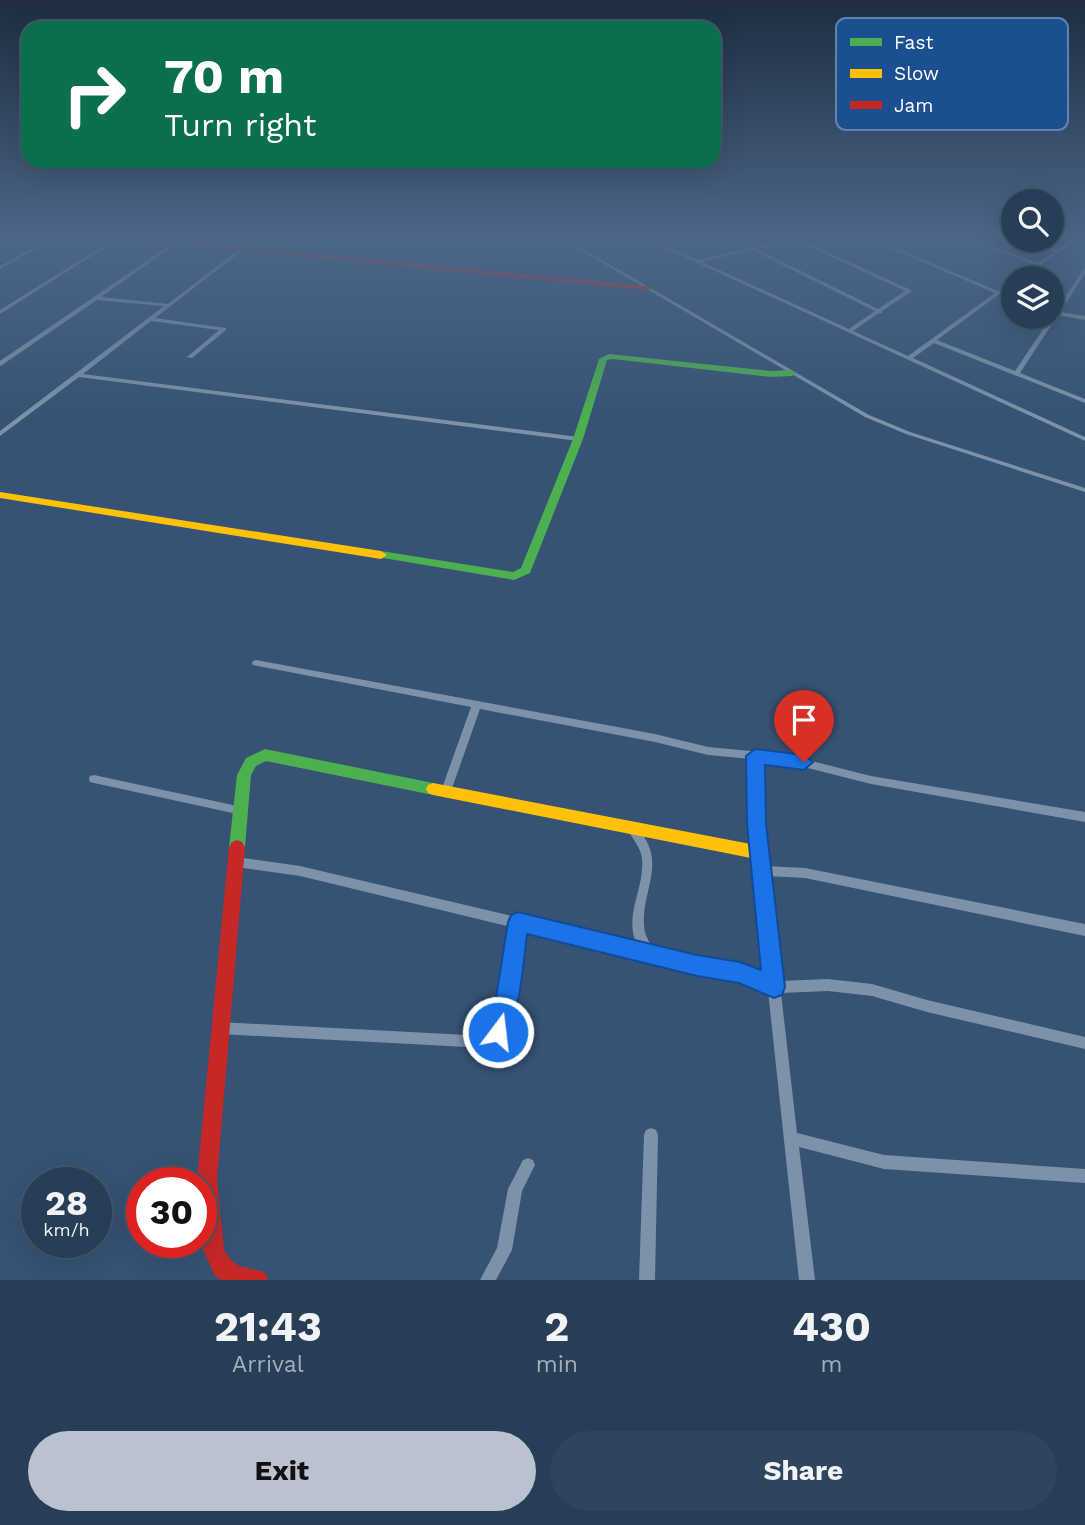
<!DOCTYPE html>
<style>
body{margin:0;font-family:"Work Sans",sans-serif;background:#30455d;color:#f1f3f6;height:100vh;display:flex;flex-direction:column;font-size:26px;white-space:nowrap}
*{box-sizing:border-box;margin:0}
p{font-size:23px;color:#a5aeba}
.icon{flex:none;width:38px;height:38px;fill:none;stroke:currentColor;stroke-width:2;stroke-linecap:round;stroke-linejoin:round}
.map{position:relative;height:1280px;overflow:hidden}
.details{display:flex;flex-direction:column;background:#283e57;flex:1}
.details>*{flex:none}
.guide{position:absolute;left:21px;top:21px;width:700px;height:147px;border-radius:21px;box-shadow:0 7px 28px #0002,0 0 0 2px #44576d;background:#0b6e4f;color:#fff;overflow:hidden}
.controls{position:absolute;left:1001px;top:189px;display:grid;gap:14px}
.controls a{display:grid;place-items:center;width:63px;height:63px;border-radius:50%;background:#283e57;box-shadow:0 7px 28px #0002,0 0 0 2px #44576d;font-size:35px}
.speed{position:absolute;left:21px;top:1167px;display:flex;gap:14px;font-size:35px;font-weight:700;text-align:center}
.speed>*{display:grid;place-content:center;width:91px;height:91px;border-radius:50%;background:#283e57;box-shadow:0 7px 28px #0002,0 0 0 2px #44576d;line-height:1}
.speed small{font-size:18px;font-weight:400}
.speed .limit{border:10px solid #d22;background:#fff;color:#111}
.pin{position:absolute;display:grid;place-items:center;width:60px;height:60px;color:#fff;margin:-72px -30px;border-radius:50% 50% 50% 0;rotate:-45deg;box-shadow:0 0 7px #0007}
.pin .icon{rotate:45deg}
.me{position:absolute;width:77px;margin:-38px;rotate:15deg;stroke-linejoin:round;filter:drop-shadow(0 0 5px #0008)}
.turn{display:flex;align-items:center;gap:24px;height:147px;padding:0 28px;font-size:32px}
.turn .icon{width:91px;height:91px;stroke-width:2.5}
.turn b{display:block;font-size:49px;line-height:60px}
.eta{display:flex;justify-content:space-evenly;align-items:center;height:119px;text-align:center}
.eta b{font-size:42px;font-weight:700;line-height:49px}
.action{display:flex;gap:14px;margin-top:auto;padding:14px 28px}
.action a{flex:1;height:80px;border-radius:42px;background:#b9c2ce;color:#111;font-size:28px;font-weight:700;line-height:80px;text-align:center}
.action a+a{background:#30455d;color:#f1f3f6}
.map>svg:first-child{display:block}
.lines{fill:none;stroke-linecap:round;stroke-linejoin:round}
.street{fill:#7d92a8;fill-rule:evenodd}
.fast{fill:#4caf50;fill-rule:evenodd}
.slow{fill:#ffc107;fill-rule:evenodd}
.jam{fill:#c62828;fill-rule:evenodd}
.route{fill:#1a73e8;stroke:#114b97;stroke-width:2}
.key{fill:#1b4f8f;stroke:#5f84b1;stroke-width:2}
.key-label{font-size:19px;fill:#fff}
</style>
<div class="map">
<svg width="1085" height="1280" viewBox="0 0 1085 1280">
<rect width="100%" height="100%" fill="#365274"/>
<g class="lines">
<!-- street -->
<path class="street" d="M53,237H58L0,269V266Z
M117,237H122L0,314V310Z
M255,237H260L155,318L226,328V330L192,358L187,357L219,330L151,321L83,374L578,437L581,439L578,441L79,377L0,436V431L164,306L97,300L2,365L0,366V361L174,242L178,243L101,297L168,304Z
M558,237H563L869,415L910,432L1085,488V492L906,434L865,417Z
M641,237C649,237 657,243 664,243C675,242 684,237 695,237L665,245L698,260L749,248L751,247H753L797,238L911,290V292L882,311V313H879L853,331L908,356L995,293L864,237H869L998,291L1013,281V284L937,340L1015,371L1083,270L1085,269V274L1060,312L1085,316V320L1058,315L1020,373L1085,399V403L934,343L913,358L1085,437V441ZM795,240L905,291L878,309L757,249ZM752,250L875,311L849,329L702,262Z
M915,237H920L942,247L938,248Z
M964,237H970L1038,263L1054,252L1024,240H1030L1057,250L1074,238L1078,239L1022,278H1017L1035,265Z
M256,660L655,734L708,747L784,754L871,776L1085,812V822L871,784L784,762L761,760L759,787L766,866L805,868L1085,924V936L805,878L767,876L779,981L828,979L872,984L927,1000L1085,1037V1049L927,1012L872,996L828,991L781,993L797,1133L884,1155L1085,1169V1183L884,1169L799,1147L815,1280H799L768,991L739,978L697,972L523,930C516,970 516,1006 499,1044L486,1048L220,1034L215,1033L214,1028L215,1023L220,1022L486,1036L490,1034C505,1001 505,963 511,927L300,876L236,867L232,865L230,862L232,859L236,857L300,866L516,917L518,916L638,946C622,918 645,889 642,859C641,847 633,840 628,830L629,827C636,826 637,828 642,834C665,865 642,891 644,924C644,935 649,941 654,950L697,960L740,966L767,978L756,882L749,787L751,759L708,755L655,742L480,709L451,791L450,794L446,795L442,794L441,791L471,707L253,665L252,663L253,661Z
M94,775L242,807L246,808L247,811L246,814L242,815L94,783L90,782L89,779L90,776Z
M651,1128L656,1130L658,1135L655,1280H639L644,1135L646,1130Z
M528,1158L533,1160L535,1165L522,1191L512,1250L496,1280H480L497,1248L508,1189L523,1160Z"/>
<!-- fast -->
<path class="fast" d="M609,354L771,371L792,370L796,373L792,376L771,377L613,359L607,360L583,439L530,573L514,580L377,557L375,555L381,551L513,572L521,568L573,439L599,359Z
M265,749L433,783L438,785L440,789L438,793L433,795L266,761L256,766L251,775L245,847L242,852L237,854L232,852L229,847L237,775L246,758Z"/>
<!-- slow -->
<path class="slow" d="M0,492L381,551L387,555L381,559L0,498Z
M433,783L761,846L766,848L769,853L766,858L761,860L433,795L428,793L426,789L428,785Z"/>
<!-- jam -->
<path class="jam" d="M113,237H134L648,286L652,288L648,290L116,239Z
M237,840L242,842L245,847L217,1179L224,1250L231,1260L239,1266L265,1272L268,1280H222L215,1276L201,1245V1183H197V1179L229,847L232,842Z"/>
</g>
<!-- sky -->
<linearGradient id="sky" x2="0" y2="1"><stop stop-color="#1e2d40"/><stop offset="0.57" stop-color="#4c6688"/><stop offset="1" stop-color="#4c6688" stop-opacity="0"/></linearGradient>
<rect width="1085" height="416" fill="url(#sky)"/>
<!-- route -->
<path class="route" d="M755,749L804,755L813,762L804,770L765,765L766,824L785,987L782,995L774,998L739,983L697,976L527,934C523,970 520,1007 506,1041L498,1044L490,1041L486,1032L495,1004L508,922L511,915L518,912L697,955L740,962L761,970L747,824L746,756Z"/>
<!-- legend -->
<rect x="836" y="18" width="232" height="112" rx="10" class="key"/>
<rect x="850" y="38" width="32" height="8" fill="#4caf50"/>
<rect x="850" y="69" width="32" height="9" fill="#ffc107"/>
<rect x="850" y="101" width="32" height="8" fill="#c62828"/>
<g class="key-label">
<text x="894" y="49">Fast</text>
<text x="894" y="80">Slow</text>
<text x="894" y="112">Jam</text>
</g>
</svg>
<div class="controls">
<a><svg class="icon" aria-label="search" viewBox="0 0 24 24"><circle cx="10" cy="10" r="6"/><path d="M15 15l6 6"/></svg></a>
<a><svg class="icon" aria-label="layers" viewBox="0 0 24 24"><path d="M12 4l9 5-9 5-9-5zM3 14l9 5 9-5"/></svg></a>
</div>
<div class="speed"><div>28<small>km/h</small></div><div class="limit">30</div></div>
<div class="pin" style="left:804px;top:762px;background:#d93025"><svg class="icon" aria-label="arrive" viewBox="0 0 24 24"><path d="M6 21V4h12l-3 4 3 4H6"/></svg></div>
<svg class="me" style="left:498px;top:1032px" viewBox="-20 -20 40 40"><circle r="17" fill="#1a73e8" stroke="#fff" stroke-width="3"/><path d="M0-11L8 9 0 5-8 9z" fill="#fff"/></svg>
<div class="guide">
<div class="turn"><svg class="icon" aria-label="right" viewBox="0 0 24 24"><path d="M7 20v-9h11M14 6l5 5-5 5"/></svg><div><b>70 m</b>Turn right</div></div>
</div>
</div>
<section class="details">
<div class="eta">
<div><b>21:43</b><p>Arrival</p></div>
<div><b>2</b><p>min</p></div>
<div><b>430</b><p>m</p></div>
</div>
<div class="action"><a>Exit</a><a>Share</a></div>
</section>
